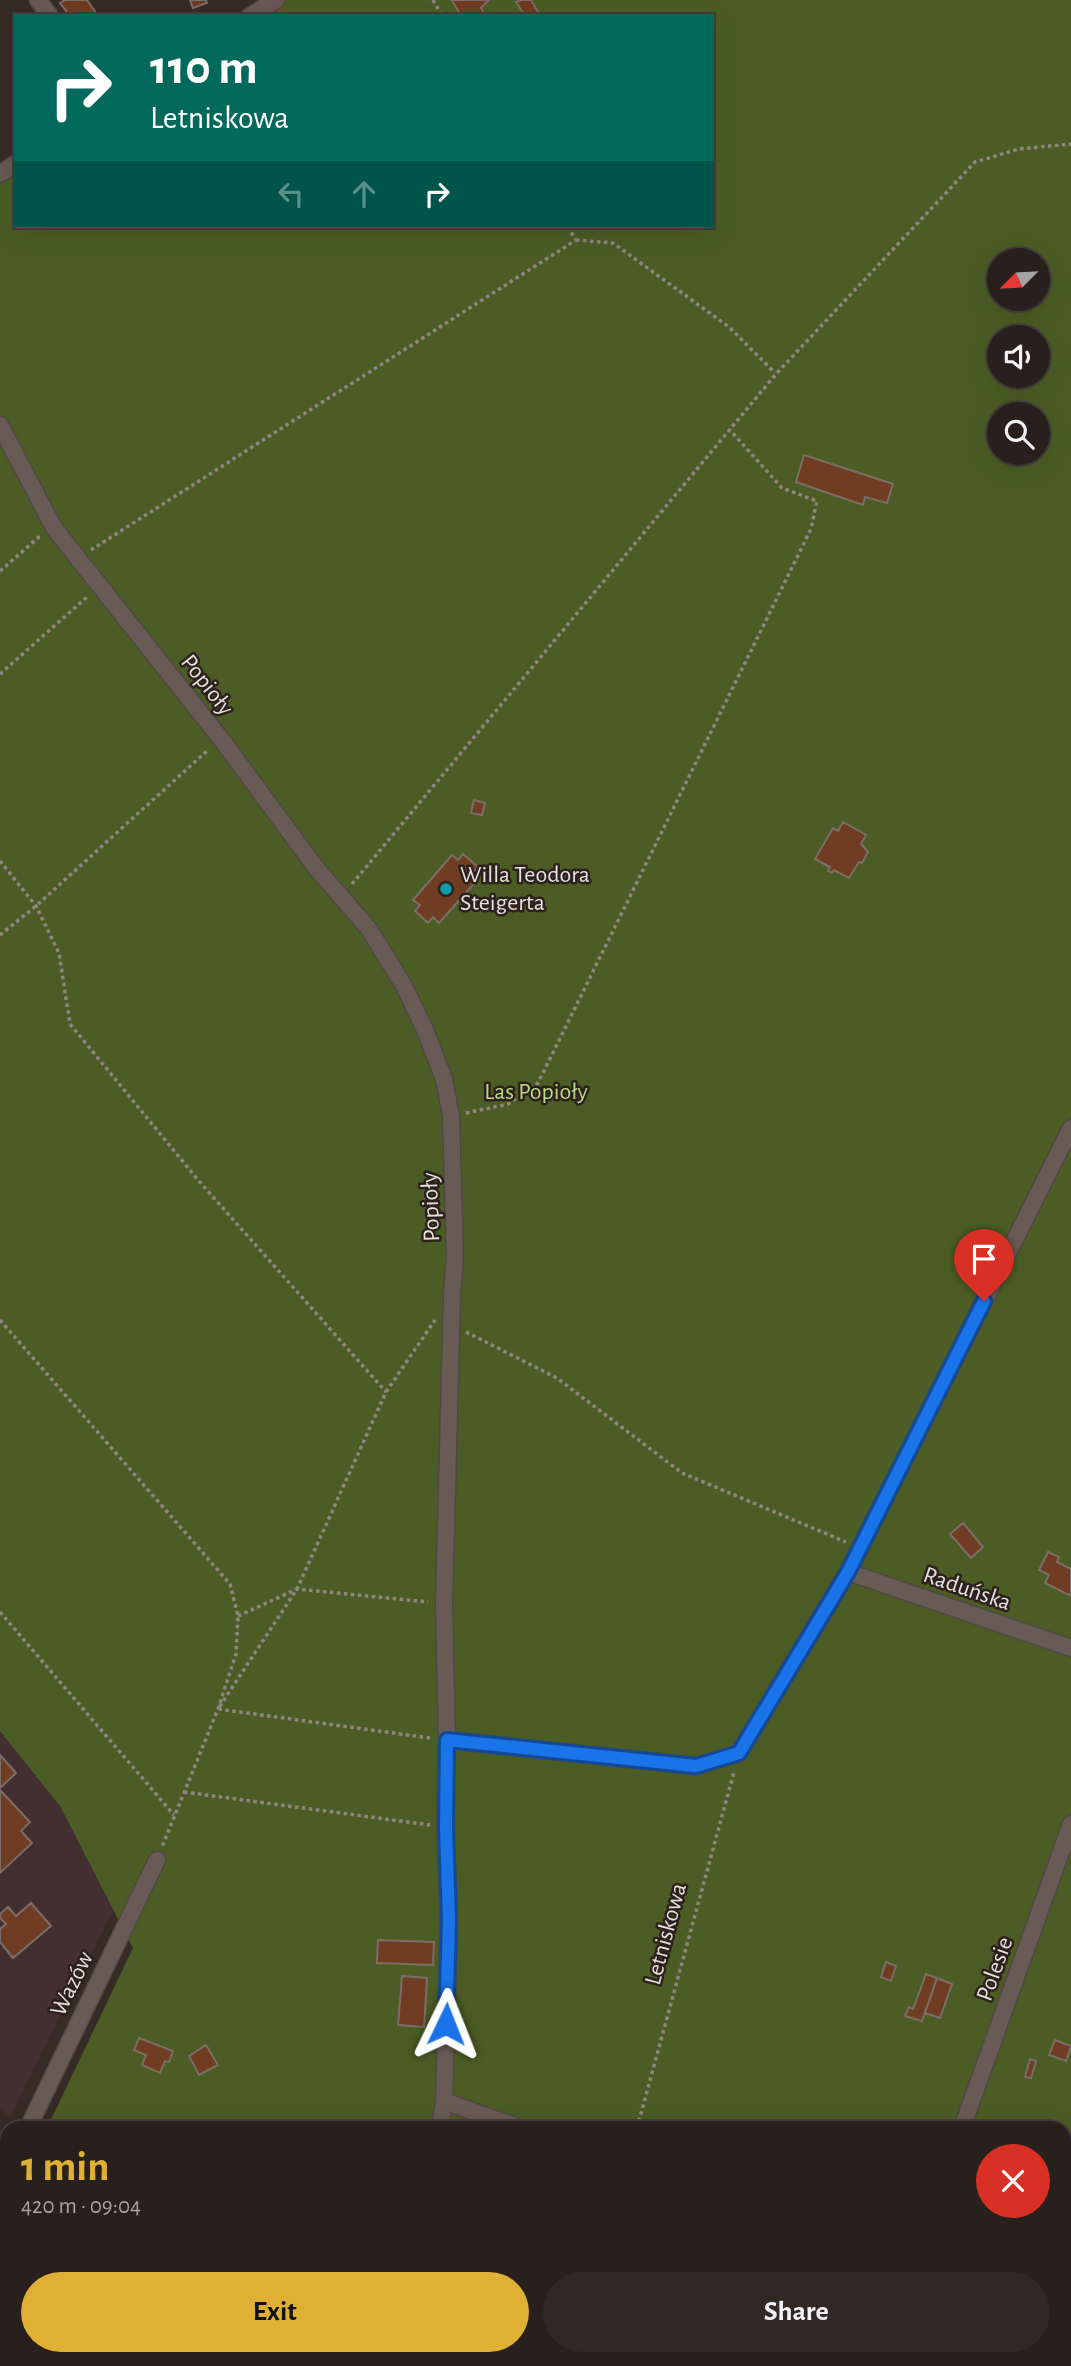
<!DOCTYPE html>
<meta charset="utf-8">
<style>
body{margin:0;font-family:"Alegreya Sans",sans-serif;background:#302825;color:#f1f3f6;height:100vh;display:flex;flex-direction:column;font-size:26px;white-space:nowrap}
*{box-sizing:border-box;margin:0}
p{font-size:23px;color:#a5a3a3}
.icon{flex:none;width:38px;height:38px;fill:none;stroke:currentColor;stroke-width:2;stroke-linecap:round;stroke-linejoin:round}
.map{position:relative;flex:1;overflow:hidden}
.panel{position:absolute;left:0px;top:2121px;width:1071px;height:245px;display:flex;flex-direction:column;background:#28201c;border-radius:21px 21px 0 0;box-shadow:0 7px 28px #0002,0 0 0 2px #443e3b}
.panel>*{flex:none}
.banner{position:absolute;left:14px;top:14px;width:700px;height:214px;border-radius:0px;box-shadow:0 7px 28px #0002,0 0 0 2px #443e3b;background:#00695c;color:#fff;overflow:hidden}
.needle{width:46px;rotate:246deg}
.controls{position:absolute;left:987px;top:248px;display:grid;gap:14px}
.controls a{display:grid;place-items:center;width:63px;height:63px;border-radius:50%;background:#28201c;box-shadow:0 7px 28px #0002,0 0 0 2px #443e3b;font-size:35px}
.pin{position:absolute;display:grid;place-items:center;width:60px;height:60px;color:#fff;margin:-72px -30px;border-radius:50% 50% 50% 0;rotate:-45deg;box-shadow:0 0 7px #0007}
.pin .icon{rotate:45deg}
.me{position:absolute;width:77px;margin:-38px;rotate:2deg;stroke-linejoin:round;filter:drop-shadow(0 0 5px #0008)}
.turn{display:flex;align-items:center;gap:24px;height:147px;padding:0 21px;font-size:32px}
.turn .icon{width:91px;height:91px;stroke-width:2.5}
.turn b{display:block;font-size:49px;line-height:60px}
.lanes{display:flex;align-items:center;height:66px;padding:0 21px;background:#0003;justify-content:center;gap:35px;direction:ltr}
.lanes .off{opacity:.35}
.round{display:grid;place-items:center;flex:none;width:74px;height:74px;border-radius:37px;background:#302825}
.headline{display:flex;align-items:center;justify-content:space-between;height:119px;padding:0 21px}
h1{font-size:42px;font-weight:700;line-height:52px;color:#dfb034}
.cta{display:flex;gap:14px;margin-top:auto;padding:14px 21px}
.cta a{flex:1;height:80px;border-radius:42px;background:#dfb034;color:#111;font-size:28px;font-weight:700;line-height:80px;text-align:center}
.cta a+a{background:#302825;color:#f1f3f6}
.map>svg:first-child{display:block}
.commercial{fill:#432f31}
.green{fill:#4b5d25;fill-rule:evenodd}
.building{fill:#703c22;stroke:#7b6d67;stroke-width:2}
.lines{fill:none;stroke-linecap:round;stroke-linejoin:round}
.street-casing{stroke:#524843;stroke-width:19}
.path{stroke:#908681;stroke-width:3.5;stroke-dasharray:3.5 3.5;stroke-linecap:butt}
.street{stroke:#685a54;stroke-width:16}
.route-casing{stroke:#114b97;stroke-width:18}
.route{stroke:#1a73e8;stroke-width:12}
.culture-dot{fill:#0f9aa8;stroke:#2c211c;stroke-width:2.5}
.labels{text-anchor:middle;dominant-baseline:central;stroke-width:5;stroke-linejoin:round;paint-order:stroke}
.street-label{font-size:24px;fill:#e7dfdb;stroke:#2c211c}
.poi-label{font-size:24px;fill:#e7dfdb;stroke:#2c211c;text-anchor:start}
.park-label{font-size:24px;fill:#bbd885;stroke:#2c211c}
</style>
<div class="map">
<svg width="1071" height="2366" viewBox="0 0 1071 2366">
<rect width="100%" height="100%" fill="#362b25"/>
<!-- commercial -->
<path class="commercial" d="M0,1689L144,1849L10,2118L0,2107Z"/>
<!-- green -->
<path class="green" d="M260,0H1071V2366H0V2225L7,2210V2359H1064V2128H47L133,1948L60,1806L0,1731V166L16,156V226H712V16H235ZM999,261H1038V299H999ZM999,338H1038V376H999ZM999,415H1038V453H999Z"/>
<!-- building -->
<path class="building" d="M65,0H87L98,16H70L60,3Z
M190,0H206L207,3L193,8Z
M452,0H489L481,8L485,16H461Z
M521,0H531L538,12L531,16H525L516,2Z
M804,455L893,484L887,503L865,497L863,505L796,482Z
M474,800L485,803L482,815L471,813Z
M843,822L866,835L861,844L868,852L862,863L859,862L849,878L834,870L832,873L828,871L830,867L815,859L833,828L838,831Z
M463,854L478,867L472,873L479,878L439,923L433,917L428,923L415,911L420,905L413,900L452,855L458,860Z
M963,1523L983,1547L971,1558L950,1534Z
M1048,1552L1059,1557L1057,1562L1071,1569V1596L1045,1583L1049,1575L1039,1570Z
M0,1755L16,1773L0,1788Z
M0,1790L30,1822L21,1831L32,1843L0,1873Z
M31,1903L51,1926L13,1958L0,1942V1929L6,1924L0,1918V1914L8,1907L16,1916Z
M378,1940L434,1942L433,1965L377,1963Z
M886,1962L896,1966L891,1981L881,1977Z
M926,1974L937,1978L922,2021L905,2016L909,2007L913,2009Z
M402,1976L427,1978L424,2027L398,2025Z
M937,1978L952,1984L940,2018L925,2013Z
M139,2038L173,2051L169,2062L165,2061L160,2073L142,2065L146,2055L134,2050Z
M1055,2040L1071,2046L1066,2061L1049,2055Z
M206,2045L218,2065L199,2075L189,2056Z
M1030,2059L1036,2061L1031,2078L1025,2077Z
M1065,2207L1071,2210V2226L1064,2223Z"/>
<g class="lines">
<!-- street casing -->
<g class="street-casing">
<path id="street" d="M38,0L50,16
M250,16L276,0
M0,174L16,163
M0,425L54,528L221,739L317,869L369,929L404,986L425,1030L444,1079L451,1116L455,1257L452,1295L444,1604L447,1740L445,1827L449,1921L444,2101L440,2128
M848,1572L1071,1648
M447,1740L696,1766L739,1753L848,1572L1071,1128
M444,2101L520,2128
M28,2128L157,1860
M962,2128L1071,1824
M0,2186L7,2172
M1064,2328L1071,2331
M430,2359V2366
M877,2366L879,2359"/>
</g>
<!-- path -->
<path class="path" d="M433,0L442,16
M576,240L613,243L729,327L775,373
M91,550L576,240L567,226
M0,571L40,536
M0,674L87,597
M0,861L36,906L59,953L70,1024L198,1180L386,1392
M352,884L776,374L975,162L1019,149L1071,144
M0,935L36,906L209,749
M466,1113L508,1104L538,1083L811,529L817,501L782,488L730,430
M0,1320L230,1584L238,1616L236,1654L218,1709L162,1847
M466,1332L557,1378L682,1473L846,1542
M0,1612L174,1815
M238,1616L297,1589L428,1602
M430,1738L218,1709L297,1589L386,1392L435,1320
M184,1792L430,1825
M637,2128L734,1772"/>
<!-- street -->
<use href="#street" class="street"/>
</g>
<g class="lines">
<!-- route casing -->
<g class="route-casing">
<path id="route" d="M446,2024L449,1921L446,1827L447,1740L696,1766L739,1753L848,1572L984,1301"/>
</g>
<!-- route -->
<use href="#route" class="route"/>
</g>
<!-- markers -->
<circle class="culture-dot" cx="446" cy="889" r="7"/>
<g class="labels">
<!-- street labels -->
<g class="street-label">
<text transform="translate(207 685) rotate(52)">Popioły</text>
<text transform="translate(431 1207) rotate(-92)">Popioły</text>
<text transform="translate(967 1589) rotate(19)">Raduńska</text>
<text transform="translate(666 1934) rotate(-75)">Letniskowa</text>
<text transform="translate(995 1969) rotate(-70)">Polesie</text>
<text transform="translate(72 1984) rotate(-64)">Wazów</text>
</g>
<!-- poi labels -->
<g class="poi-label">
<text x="460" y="875">Willa Teodora<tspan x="460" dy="28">Steigerta</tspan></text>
</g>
<!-- park labels -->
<g class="park-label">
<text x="536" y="1092">Las Popioły</text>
</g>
</g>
</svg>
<div class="controls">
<a><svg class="needle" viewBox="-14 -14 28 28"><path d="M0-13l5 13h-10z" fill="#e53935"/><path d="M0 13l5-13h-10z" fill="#a5a3a3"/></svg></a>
<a><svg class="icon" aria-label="sound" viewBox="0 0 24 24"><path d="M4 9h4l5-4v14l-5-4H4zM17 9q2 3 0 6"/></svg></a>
<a><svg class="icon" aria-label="search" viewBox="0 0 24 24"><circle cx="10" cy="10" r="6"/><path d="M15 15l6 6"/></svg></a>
</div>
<div class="pin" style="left:984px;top:1301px;background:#d93025"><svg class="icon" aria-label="arrive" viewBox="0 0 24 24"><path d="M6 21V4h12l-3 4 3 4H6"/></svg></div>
<svg class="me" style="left:446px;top:2024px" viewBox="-20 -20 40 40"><path d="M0-17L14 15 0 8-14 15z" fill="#1a73e8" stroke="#fff" stroke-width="4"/></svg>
<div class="banner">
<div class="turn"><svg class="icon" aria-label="right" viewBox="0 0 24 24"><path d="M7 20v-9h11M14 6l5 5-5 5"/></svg><div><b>110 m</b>Letniskowa</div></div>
<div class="lanes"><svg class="icon off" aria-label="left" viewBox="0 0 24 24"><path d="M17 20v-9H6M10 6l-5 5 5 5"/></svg><svg class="icon off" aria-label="ahead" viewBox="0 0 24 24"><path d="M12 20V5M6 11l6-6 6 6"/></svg><svg class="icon" aria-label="right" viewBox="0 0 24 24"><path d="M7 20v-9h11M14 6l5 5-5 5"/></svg></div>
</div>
<section class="panel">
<div class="headline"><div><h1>1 min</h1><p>420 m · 09:04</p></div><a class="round" style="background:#d93025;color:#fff"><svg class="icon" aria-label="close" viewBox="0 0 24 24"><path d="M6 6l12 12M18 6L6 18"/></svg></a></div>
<div class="cta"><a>Exit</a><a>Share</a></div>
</section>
</div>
